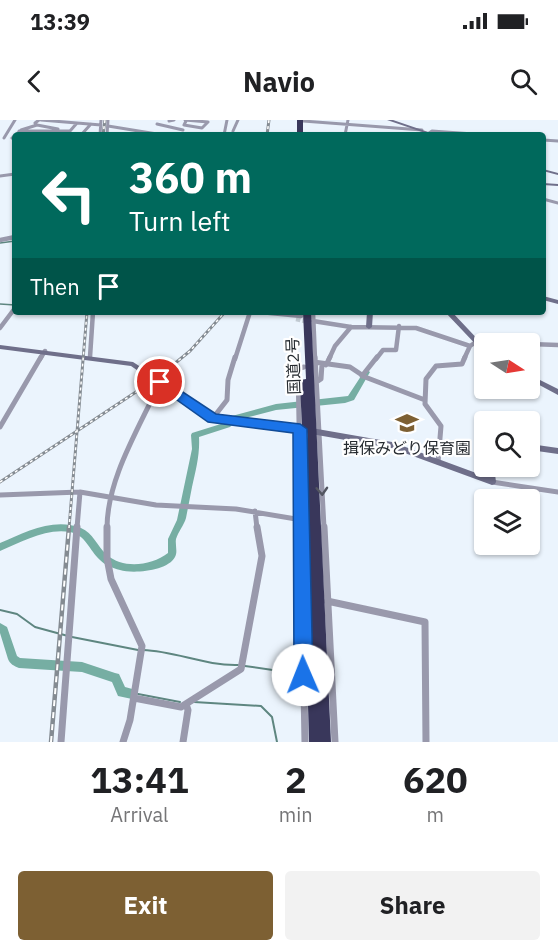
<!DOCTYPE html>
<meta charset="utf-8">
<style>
body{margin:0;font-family:"IBM Plex Sans","Noto Sans JP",sans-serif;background:#f2f2f2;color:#202124;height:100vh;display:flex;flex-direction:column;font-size:22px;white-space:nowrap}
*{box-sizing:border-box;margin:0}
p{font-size:20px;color:#757577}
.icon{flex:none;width:33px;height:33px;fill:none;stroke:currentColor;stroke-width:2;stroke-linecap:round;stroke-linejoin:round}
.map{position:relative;height:622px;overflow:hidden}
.side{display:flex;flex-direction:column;background:#fff;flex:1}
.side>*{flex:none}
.guide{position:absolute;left:12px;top:12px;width:534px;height:183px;border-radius:6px;box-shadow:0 2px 4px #0004;background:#00695c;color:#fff;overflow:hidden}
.needle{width:39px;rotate:102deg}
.fabs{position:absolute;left:474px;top:213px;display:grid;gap:12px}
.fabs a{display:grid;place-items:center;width:66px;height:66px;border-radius:6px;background:#fff;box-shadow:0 2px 4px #0004;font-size:30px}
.pin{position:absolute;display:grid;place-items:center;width:51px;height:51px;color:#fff;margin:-26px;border:3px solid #fff;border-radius:50%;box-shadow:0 2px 6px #0007}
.me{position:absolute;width:66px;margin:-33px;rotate:359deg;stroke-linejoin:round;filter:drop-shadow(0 0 4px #0008)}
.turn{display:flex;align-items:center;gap:21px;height:126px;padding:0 18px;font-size:27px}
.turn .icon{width:78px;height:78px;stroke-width:2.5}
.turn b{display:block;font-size:42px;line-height:51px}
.then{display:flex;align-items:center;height:57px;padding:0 18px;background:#0003;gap:12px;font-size:22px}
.eta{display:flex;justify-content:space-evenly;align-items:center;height:102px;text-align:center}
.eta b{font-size:36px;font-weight:700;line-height:42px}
.action{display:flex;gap:12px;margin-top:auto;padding:12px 18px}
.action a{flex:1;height:69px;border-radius:6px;background:#7d6033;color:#fff;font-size:24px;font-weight:700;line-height:69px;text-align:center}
.action a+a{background:#f2f2f2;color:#202124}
.status{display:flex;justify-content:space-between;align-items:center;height:42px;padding:0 30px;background:#fff;direction:ltr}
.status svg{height:16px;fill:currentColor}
header{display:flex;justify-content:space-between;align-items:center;height:78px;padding:0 18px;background:#fff;font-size:27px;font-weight:700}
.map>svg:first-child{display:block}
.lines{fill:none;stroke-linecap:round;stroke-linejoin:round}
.stream-far1{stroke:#5e8680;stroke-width:1.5}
.stream{stroke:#5e8680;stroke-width:2}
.river{fill:#76aea3;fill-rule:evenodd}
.street-tunnel{stroke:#c3ccd4;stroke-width:4.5;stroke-dasharray:4.5 2;stroke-linecap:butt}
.street-far3{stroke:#9999ac;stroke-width:3}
.street-far2{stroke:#9999ac;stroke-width:4.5}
.street-far1{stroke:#9999ac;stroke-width:5}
.street{stroke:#9999ac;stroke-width:7}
.secondary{fill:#6f6f8a;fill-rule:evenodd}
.highway{fill:#39375b;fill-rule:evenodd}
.rail-far1-casing{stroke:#848b92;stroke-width:3}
.rail-casing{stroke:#848b92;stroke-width:4.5}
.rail-far1{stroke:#fff;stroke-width:1.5;stroke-dasharray:3;stroke-linecap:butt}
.rail{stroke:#fff;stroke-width:2;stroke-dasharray:6;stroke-linecap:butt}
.oneway{stroke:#535661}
.route{fill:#1a73e8;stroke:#114b97;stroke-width:1.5}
.labels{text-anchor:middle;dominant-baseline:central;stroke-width:4.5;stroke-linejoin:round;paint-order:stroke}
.street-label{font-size:16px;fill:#252a2f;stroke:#fff}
.poi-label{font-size:16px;fill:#252a2f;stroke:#fff}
</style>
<div class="status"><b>13:39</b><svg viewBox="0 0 49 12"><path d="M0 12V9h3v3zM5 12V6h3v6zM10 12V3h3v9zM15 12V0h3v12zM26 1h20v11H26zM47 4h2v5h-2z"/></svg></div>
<header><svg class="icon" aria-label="back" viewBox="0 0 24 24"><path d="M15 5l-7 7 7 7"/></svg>Navio<svg class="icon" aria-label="search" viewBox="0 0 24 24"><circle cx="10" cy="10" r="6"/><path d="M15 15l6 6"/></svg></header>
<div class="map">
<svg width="558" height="622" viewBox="0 0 558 622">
<rect width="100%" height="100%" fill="#ebf4fd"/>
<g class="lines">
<!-- stream-far1 -->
<path class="stream-far1" d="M0,123L15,121
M0,184L15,185
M74,192L84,193"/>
<!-- stream -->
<path class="stream" d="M0,490L17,494L35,507L68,516
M72,517L138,530
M143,530C176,531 205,546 238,545
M245,546L293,553L300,551
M138,574L180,582
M194,582L261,586L272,597L277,622"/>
<!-- river -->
<path class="river" d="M365,250H367L370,252L354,280L345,283L276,290L237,300L230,307L199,317C200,334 196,350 192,367C190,377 188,388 186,398C184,405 178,412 176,419C175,425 178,432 175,437C168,451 133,454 120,450C112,448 105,445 100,440C89,430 86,415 70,412C45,408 22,422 0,431V423C25,412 54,397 81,408C93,413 97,426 107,435C123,449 151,446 168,433V419L177,400L192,329L191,315L192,313L224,303L232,296L276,284L348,276Z
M0,503L7,507L17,536L20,538L82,542L115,553L119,554L125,567L136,570L137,574L136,578L132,579L118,576L112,562L82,552L19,548C14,546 10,544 8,539L0,513Z"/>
<!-- street-tunnel -->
<path class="street-tunnel" d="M296,199L309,202"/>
<!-- street-far3 -->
<path class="street-far3" d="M39,0L35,3L37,5L58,9
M41,0L101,5
M185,0L208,2
M169,1L174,0
M186,1L184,5L202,8L208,2
M303,1L422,10
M157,4L183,10
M108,6L157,14
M19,11H70L77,3
M233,11L238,0
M429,13L432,11L487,15
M81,15L91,4
M100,15L101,0
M107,15L108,0
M155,15H180
M209,15H243
M224,15L227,0
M345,15L348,0
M4,18L15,0
M12,18L21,10L37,5
M543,20L558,21
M0,56L15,54
M543,79L558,83"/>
<!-- street-far2 -->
<path class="street-far2" d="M0,120L15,117
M260,192L301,196
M313,192L315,239
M313,201L351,207L416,208L470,226
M0,208L15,188
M90,237L93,192
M40,239L45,231
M235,239L250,192
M329,239L335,226L351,207
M376,239L383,230H396L399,206
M464,239L470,226L476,222L558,225"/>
<!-- street-far1 -->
<path class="street-far1" d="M315,237L324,408
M314,242L350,247L365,257L425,280
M326,245L330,237
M298,248L301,408
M362,256L377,237
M318,261L321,259L322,244
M296,267L290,266L296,249L304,247
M213,298L227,280L228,260L235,237
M0,307L41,237
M438,342L441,306L425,284L426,259L436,246L462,244L465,237
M492,362L558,372
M0,375L80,372L156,385L236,389L302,400
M255,391L257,408
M77,408L80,372
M107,408C107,358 140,307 160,262"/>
<!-- street -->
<path class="street" d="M107,407V438L111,459L142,526L130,600L123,622
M301,407L305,622
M324,407L335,622
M327,481L425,502L426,622
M134,578L181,587L241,549L262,436L257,407
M61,622L77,407
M183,622L188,590L186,584"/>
<!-- secondary -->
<path class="secondary" d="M387,0H393L437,15H431Z
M543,49L558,53V55L543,51Z
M543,63L558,64V66L543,65Z
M543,176L558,180V184L543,180Z
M367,192H373L372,207L369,209L366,207Z
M445,192H452L484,226V231H482Z
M0,225L133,242L215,295L300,306L392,322L487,357L486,346H494L496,362L495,364L492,365L391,328L300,312L210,300L131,246L0,229Z
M530,255L558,269V275L530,260Z
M530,324L558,328V334L530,330Z"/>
<!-- highway -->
<path class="highway" d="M297,0H303V15H297Z
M303,192H311L331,622H309L301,325L303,322H308L307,311L303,310L302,308L300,262L301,260L306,259Z"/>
<!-- rail-far1 casing -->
<g class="rail-far1-casing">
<path id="rail-far1" d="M103,15L105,0
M267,15L269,0
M0,362L157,258L190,231L225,192
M69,408L87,192"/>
</g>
<!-- rail casing -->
<g class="rail-casing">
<path id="rail" d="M51,622L69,407"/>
</g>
<!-- rail-far1 -->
<use href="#rail-far1" class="rail-far1"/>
<!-- rail -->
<use href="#rail" class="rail"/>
</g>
<!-- one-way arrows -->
<defs><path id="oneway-chevron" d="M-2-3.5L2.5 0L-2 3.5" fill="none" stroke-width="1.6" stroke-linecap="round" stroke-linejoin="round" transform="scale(1.5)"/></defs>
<use class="oneway" href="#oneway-chevron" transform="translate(322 371) rotate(87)"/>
<!-- route -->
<path class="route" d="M160,257L216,294L300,304L307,309L313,555L310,562L303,565L297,562L294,555L293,313L208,302L156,265V259Z"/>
<!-- icons -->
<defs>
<g id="school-bare" transform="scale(1.8)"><path d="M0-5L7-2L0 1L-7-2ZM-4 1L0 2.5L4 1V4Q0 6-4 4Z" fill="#7d6033" stroke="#fff" stroke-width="2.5" paint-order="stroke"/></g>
</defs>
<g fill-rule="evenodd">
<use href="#school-bare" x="407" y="303"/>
</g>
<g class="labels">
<!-- street labels -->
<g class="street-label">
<text transform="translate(293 246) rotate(-92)">国道2号</text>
</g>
<!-- poi labels -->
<g class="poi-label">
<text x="407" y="328">揖保みどり保育園</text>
</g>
</g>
</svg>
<div class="fabs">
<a><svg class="needle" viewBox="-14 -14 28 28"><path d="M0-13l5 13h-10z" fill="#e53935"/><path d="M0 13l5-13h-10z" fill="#757577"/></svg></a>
<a><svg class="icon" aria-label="search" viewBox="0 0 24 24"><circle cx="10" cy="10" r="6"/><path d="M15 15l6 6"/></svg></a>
<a><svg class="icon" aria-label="layers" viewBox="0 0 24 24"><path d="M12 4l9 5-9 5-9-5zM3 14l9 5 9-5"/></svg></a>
</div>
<div class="pin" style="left:160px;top:262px;background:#d93025"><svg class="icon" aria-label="arrive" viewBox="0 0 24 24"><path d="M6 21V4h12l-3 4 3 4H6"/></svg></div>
<svg class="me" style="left:303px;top:555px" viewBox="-20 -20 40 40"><circle r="19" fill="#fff"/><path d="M0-13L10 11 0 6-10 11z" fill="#1a73e8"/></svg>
<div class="guide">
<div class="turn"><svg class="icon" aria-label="left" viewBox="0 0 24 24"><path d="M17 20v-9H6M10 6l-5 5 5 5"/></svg><div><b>360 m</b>Turn left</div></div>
<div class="then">Then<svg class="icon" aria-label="arrive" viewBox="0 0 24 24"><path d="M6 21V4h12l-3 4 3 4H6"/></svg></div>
</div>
</div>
<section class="side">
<div class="eta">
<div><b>13:41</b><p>Arrival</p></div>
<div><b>2</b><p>min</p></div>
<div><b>620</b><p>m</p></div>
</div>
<div class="action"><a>Exit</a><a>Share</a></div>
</section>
